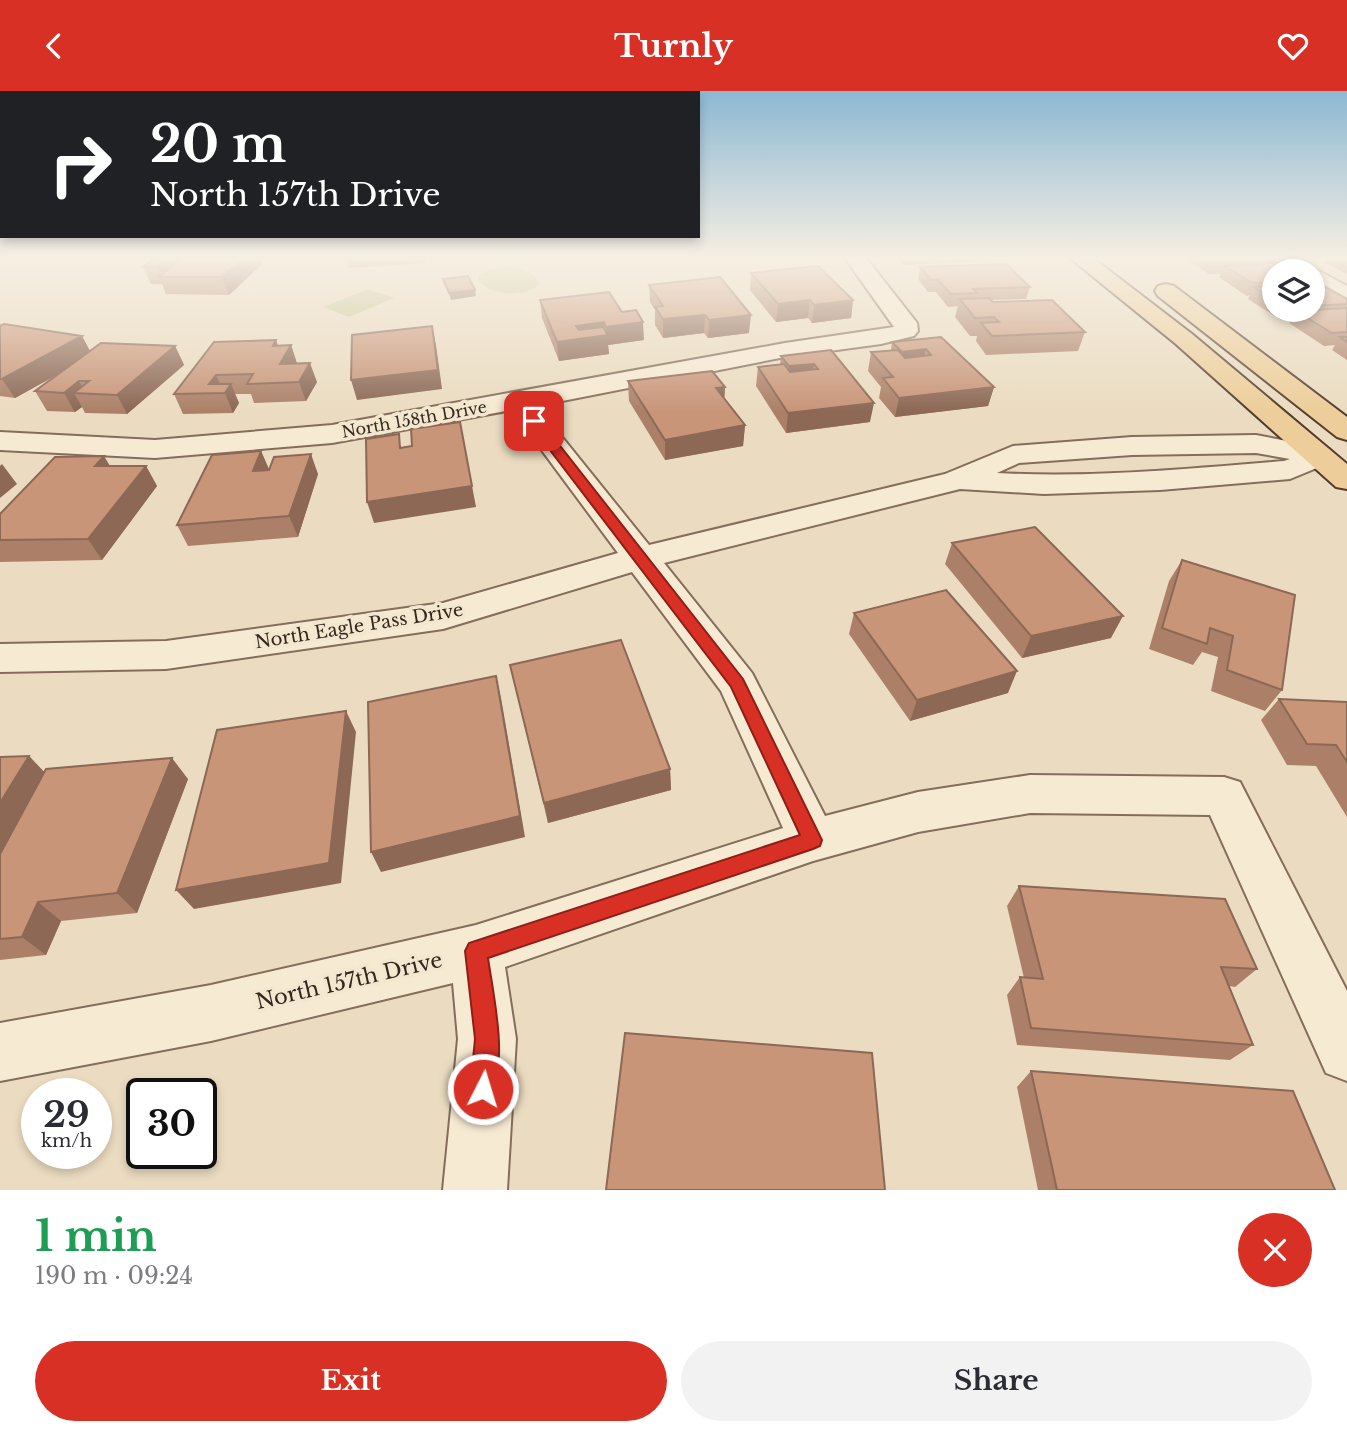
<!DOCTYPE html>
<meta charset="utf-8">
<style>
body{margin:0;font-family:"Libre Baskerville",serif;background:#f2f2f3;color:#2b2b33;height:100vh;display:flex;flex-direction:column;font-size:26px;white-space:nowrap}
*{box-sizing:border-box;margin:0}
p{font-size:23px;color:#7c7c81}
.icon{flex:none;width:38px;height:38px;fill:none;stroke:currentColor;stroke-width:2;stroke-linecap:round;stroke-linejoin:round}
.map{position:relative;height:1099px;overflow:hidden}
.sheet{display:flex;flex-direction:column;background:#fff;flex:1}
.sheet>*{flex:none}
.top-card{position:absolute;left:0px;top:0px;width:700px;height:147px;box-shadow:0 4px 10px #0003;background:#202124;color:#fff;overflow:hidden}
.buttons{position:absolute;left:1262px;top:168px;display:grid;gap:14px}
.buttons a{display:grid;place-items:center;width:63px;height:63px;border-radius:50%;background:#fff;box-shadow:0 4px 10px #0003;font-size:35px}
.speed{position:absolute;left:21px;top:987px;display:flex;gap:14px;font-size:35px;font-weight:700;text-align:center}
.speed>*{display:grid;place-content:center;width:91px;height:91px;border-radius:50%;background:#fff;box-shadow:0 4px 10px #0003;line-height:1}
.speed small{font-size:18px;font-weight:400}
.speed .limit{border:4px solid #111;border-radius:10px;background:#fff;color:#111}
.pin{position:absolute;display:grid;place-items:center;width:60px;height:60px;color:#fff;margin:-30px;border-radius:14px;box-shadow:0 4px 10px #0006}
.me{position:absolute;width:77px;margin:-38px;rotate:5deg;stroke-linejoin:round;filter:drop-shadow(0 0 5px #0008)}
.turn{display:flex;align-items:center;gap:24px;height:147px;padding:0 35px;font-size:32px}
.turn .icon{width:91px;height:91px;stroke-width:2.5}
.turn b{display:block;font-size:49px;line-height:60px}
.round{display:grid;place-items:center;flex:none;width:74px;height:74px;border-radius:37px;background:#f2f2f3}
.head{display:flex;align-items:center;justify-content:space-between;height:119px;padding:0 35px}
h1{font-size:42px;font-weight:800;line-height:52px;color:#1e9e55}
.cta{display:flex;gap:14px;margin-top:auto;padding:14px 35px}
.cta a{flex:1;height:80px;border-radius:42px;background:#d93025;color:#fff;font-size:28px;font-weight:800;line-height:80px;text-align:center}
.cta a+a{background:#f2f2f3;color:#2b2b33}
header{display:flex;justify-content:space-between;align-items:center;height:91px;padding:0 35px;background:#d93025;color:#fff;font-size:32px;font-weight:800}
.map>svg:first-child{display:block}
.green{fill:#c6c896}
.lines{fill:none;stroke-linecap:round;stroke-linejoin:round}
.minor-casing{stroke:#846d5a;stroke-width:4}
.major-casing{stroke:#513c2e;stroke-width:4}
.minor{fill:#f7ead3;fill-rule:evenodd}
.major{fill:#edce9a;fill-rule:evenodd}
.wall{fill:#ac8068}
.shaded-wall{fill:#8c6855}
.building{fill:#c89579;stroke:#8c6855;stroke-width:2}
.route{fill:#d93025;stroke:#8d1f18;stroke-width:2}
.labels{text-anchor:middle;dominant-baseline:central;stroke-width:7;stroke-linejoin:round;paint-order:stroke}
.far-street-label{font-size:16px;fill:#34271d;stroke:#f3e7d0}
.street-label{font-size:18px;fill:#34271d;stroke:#f3e7d0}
.near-street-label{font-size:21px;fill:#34271d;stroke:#f3e7d0}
</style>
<header><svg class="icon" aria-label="back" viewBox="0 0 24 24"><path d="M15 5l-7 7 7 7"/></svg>Turnly<svg class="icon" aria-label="heart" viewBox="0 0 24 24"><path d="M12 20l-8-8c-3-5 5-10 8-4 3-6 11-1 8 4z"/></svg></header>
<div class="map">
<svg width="1347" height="1099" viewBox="0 0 1347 1099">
<rect width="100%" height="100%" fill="#ebdcc1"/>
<!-- green -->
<path class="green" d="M507,176C520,177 534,180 540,193C527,207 491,205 479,190V185L489,179Z
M368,198L394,207L349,226L323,216Z"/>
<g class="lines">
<!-- minor casing -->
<g class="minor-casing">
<path id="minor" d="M845,167H866L917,232L918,240L914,245L881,253L785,266L537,315L649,454L945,383L1013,355L1132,346L1256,344L1329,358L1334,364L1324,374L1290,388L1160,399L1044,403L960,398L664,472L752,582L825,725L918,701L1030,684L1224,686L1240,691L1347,900V990L1326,982L1210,724L1030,722L918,741L813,770L505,876L516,948L507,1099H443L458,948L453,892L211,950L0,990V932L211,894L476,834L783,737L721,600L632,481L443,538L166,578L0,581V553L166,550L443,512L618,462L512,319L332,352L155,367L0,359V341L155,349L332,334L785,252L894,236ZM1256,362L1290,368L1284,370C1188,378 1093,387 997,382L1019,372L1132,364Z
M1270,167H1295L1347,195V211L1312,194V180H1289Z"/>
</g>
<!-- major casing -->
<g class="major-casing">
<path id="major" d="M1070,167H1093L1192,243L1347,373V398L1336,396L1176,253Z
M1166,193L1174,195L1347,326V349L1337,346L1158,205L1155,200L1158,195Z"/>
</g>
<!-- minor -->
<use href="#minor" class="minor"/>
<!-- major -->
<use href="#major" class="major"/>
</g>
<!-- wall -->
<path class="wall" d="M155,167H259L262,173L229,204L166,203L162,193H151L143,176Z
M346,167H426L425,172L349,177Z
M898,167H990L989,170L904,174Z
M1185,167H1270L1273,169L1272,172L1274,180V219H1312V193L1347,208V269L1332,259L1335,254L1324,255L1289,232L1291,228L1281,229L1248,208L1250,204L1247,205L1219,186L1221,183H1209Z
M1315,167H1347V183L1326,172L1329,167Z
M920,176L1030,196L1026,208L991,209L993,211L1085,241L1078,260L986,264L976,250L977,245H970L955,226L958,215L948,216L936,201H928L918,188Z
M751,182L853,209L851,227L812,232L808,227L776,231L750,199Z
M649,194L749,242L708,247L704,242L663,247L655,234V219L650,211Z
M540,209L622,221L644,249L608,254L609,263L559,270L542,227Z
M0,232L1,234L82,245L90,260L175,255L184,274L127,323L85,322L82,316L75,321L47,320L35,300L59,283L15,307L0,305Z
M941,246L994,296L988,315L895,326L879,307L881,296L868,280L871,261L891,259L892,251Z
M291,254L297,272L317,291L306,310L254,312L251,303H235L239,312L233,322L183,323L174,303L278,255Z
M831,259L870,331L786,342L756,295L758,276L780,274L781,265Z
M628,290L725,296L724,308L745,334L743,355L665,369L629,310Z
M261,360L269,378L318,383L298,446L188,455L177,434Z
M110,375H146L157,395L102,469L0,471V423Z
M952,452L1111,547L1022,567L945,473Z
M1182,469L1282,599L1265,620L1211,600L1218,566L1202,561L1193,574L1149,558L1169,490Z
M854,522L1008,602L910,630L849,543Z
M510,574L670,678L671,699L548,732Z
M1279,608L1347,611V726L1316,675L1287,674L1261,629Z
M29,665L44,681L188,688L137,822L61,830L46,864L0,869V666Z
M1019,795L1257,878L1235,896L1229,895L1253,954L1230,969L1017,954L1007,904L1020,886L1024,887L1007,815Z
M1031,980L1335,1099H1038L1017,996Z"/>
<!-- shaded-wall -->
<path class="shaded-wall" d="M169,167L177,184L162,186L158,176Z
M244,167H259L262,173L229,204L222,186Z
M475,199L476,205L451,209L449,202Z
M810,209L808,227L776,231L778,213Z
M853,209L851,227L812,232L814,214Z
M705,224L704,242L663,247V228Z
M751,224L749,242L708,247L709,229Z
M604,231L605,245L607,244L606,236L643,231L644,249L608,254L609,263L559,270L557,251L576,235Z
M432,235L436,254L442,298L357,309L351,289Z
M82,245L92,264L15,307L2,288Z
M276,249L283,268L291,254L297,273L287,292L273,255Z
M175,255L184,274L127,323L117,304Z
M926,258L921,277L898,280L902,261Z
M310,272L317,291L306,310L299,291Z
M814,273L811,292L787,295L789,275Z
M216,284L224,302L209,293Z
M79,290L86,302H74L82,316L75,321L64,302Z
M231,293L239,312L233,322L225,302Z
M725,296L724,315L716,297Z
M994,296L988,315L895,326L899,307Z
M874,312L870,331L786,342L788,322Z
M460,331L476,416L374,432L367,411Z
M745,334L743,355L665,369V349Z
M261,360L270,381L253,380Z
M311,363L318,383L298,446L289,425Z
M104,365L116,385L95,375Z
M2,373L17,393L0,407V375Z
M146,375L157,395L102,469L88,448Z
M1123,525L1111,547L1022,567L1031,545Z
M1017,580L1008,602L910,630L917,609Z
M496,585L501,607L525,746L381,781L371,761Z
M346,620L356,641L341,792L194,818L176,799Z
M29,665L49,686L0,770V712Z
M172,667L188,688L137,822L117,802Z
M670,678L671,699L548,732L544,712Z
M38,811L61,830L46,864L22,846Z"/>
<!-- building -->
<path class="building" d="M155,167H169L158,176H143Z
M182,167H244L222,186H159Z
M1208,167H1270L1273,169L1215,171Z
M1282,171L1297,180H1274V191L1253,192L1224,175Z
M1006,173L1030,196L973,198L977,202L951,203L938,189H931L920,176Z
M818,175L853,209L814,214L810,209L778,213L751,182Z
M468,185L475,199L449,202L443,188Z
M720,186L751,224L709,229L705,224L663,228L655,216L663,215L649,194Z
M1318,192L1347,208V213L1312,215V193Z
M1274,195V208L1254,196Z
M609,201L622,221L636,219L643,231L606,236L604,231L576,235L579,239L603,236L608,244L557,251L540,209Z
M989,207L993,211L1052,209L1085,241L992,245L981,232L999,231L994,226L975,227L960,208Z
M1347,217V241L1332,242L1296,220Z
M4,233L82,245L2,288H0V235Z
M432,235L438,279L351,289L352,244Z
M941,246L994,296L899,307L883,287L893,286L871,261L898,259L905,267L931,264L926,258L902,261L892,251Z
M1340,246H1347V251Z
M276,249L273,255L291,254L280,273L310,272L299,291L247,293L253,283L216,284L209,293H231L225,302L174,303L214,251Z
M101,252L175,255L117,304L74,302L89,290H79L64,302L35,300Z
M831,259L874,312L788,322L758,276L784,273L790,281L818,278L814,273L789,275L781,265Z
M712,280L725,296L716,297L745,334L665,349L628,290Z
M460,331L472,395L367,411L366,348L399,343L400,357L412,355L411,338Z
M261,360L253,380L269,379L274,366L311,363L289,425L177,434L212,364Z
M104,365L95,375H146L88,448L0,449V423L55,366Z
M1035,436L1123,525L1031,545L952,452Z
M1182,469L1295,504L1282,599L1227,579L1233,545L1210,537L1207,553L1162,537Z
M946,499L1017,580L917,609L854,522Z
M621,549L670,678L544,712L510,574Z
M496,585L520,725L371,761L368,611Z
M1279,608L1347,611V671L1336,654L1307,653Z
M346,620L329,772L176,799L217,639Z
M29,665L0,712V666Z
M172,667L117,802L38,811L22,846L0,848V763L46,678Z
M1019,795L1225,808L1257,878L1221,876L1253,954L1031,937L1020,886L1043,888Z
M625,942L872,962L885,1099H606Z
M1031,980L1293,1000L1335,1099H1057Z"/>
<!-- sky -->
<linearGradient id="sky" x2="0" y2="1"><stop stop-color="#8cb8d3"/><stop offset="0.52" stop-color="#f6efe3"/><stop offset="1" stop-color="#f6efe3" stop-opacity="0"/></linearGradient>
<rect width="1347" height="321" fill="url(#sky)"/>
<!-- route -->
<path class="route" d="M530,328H539L743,588L822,749L820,755L813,758L488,867C494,908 508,968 491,1007L483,1010L474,1007L470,998L475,948L465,860L469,852L800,744L731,596L530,333Z"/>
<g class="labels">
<!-- far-street labels -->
<g class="far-street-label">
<text transform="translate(414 328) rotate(-10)">North 158th Drive</text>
</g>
<!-- street labels -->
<g class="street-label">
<text transform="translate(359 535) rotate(-9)">North Eagle Pass Drive</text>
</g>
<!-- near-street labels -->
<g class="near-street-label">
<text transform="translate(349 890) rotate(-13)">North 157th Drive</text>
</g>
</g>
</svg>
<div class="buttons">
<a><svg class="icon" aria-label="layers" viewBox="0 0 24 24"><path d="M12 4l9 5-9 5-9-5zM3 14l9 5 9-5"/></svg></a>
</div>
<div class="speed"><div>29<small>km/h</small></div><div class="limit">30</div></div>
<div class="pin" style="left:534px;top:330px;background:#d93025"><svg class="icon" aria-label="arrive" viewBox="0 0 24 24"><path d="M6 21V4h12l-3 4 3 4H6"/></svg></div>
<svg class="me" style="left:483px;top:998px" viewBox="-20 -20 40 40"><circle r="17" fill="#d93025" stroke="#fff" stroke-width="3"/><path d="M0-11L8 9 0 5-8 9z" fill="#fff"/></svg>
<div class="top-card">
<div class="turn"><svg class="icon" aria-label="right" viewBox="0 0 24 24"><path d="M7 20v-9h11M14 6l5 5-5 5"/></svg><div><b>20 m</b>North 157th Drive</div></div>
</div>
</div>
<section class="sheet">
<div class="head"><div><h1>1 min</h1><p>190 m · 09:24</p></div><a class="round" style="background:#d93025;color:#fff"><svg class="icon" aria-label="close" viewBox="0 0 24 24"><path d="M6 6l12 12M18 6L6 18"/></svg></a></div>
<div class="cta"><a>Exit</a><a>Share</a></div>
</section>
